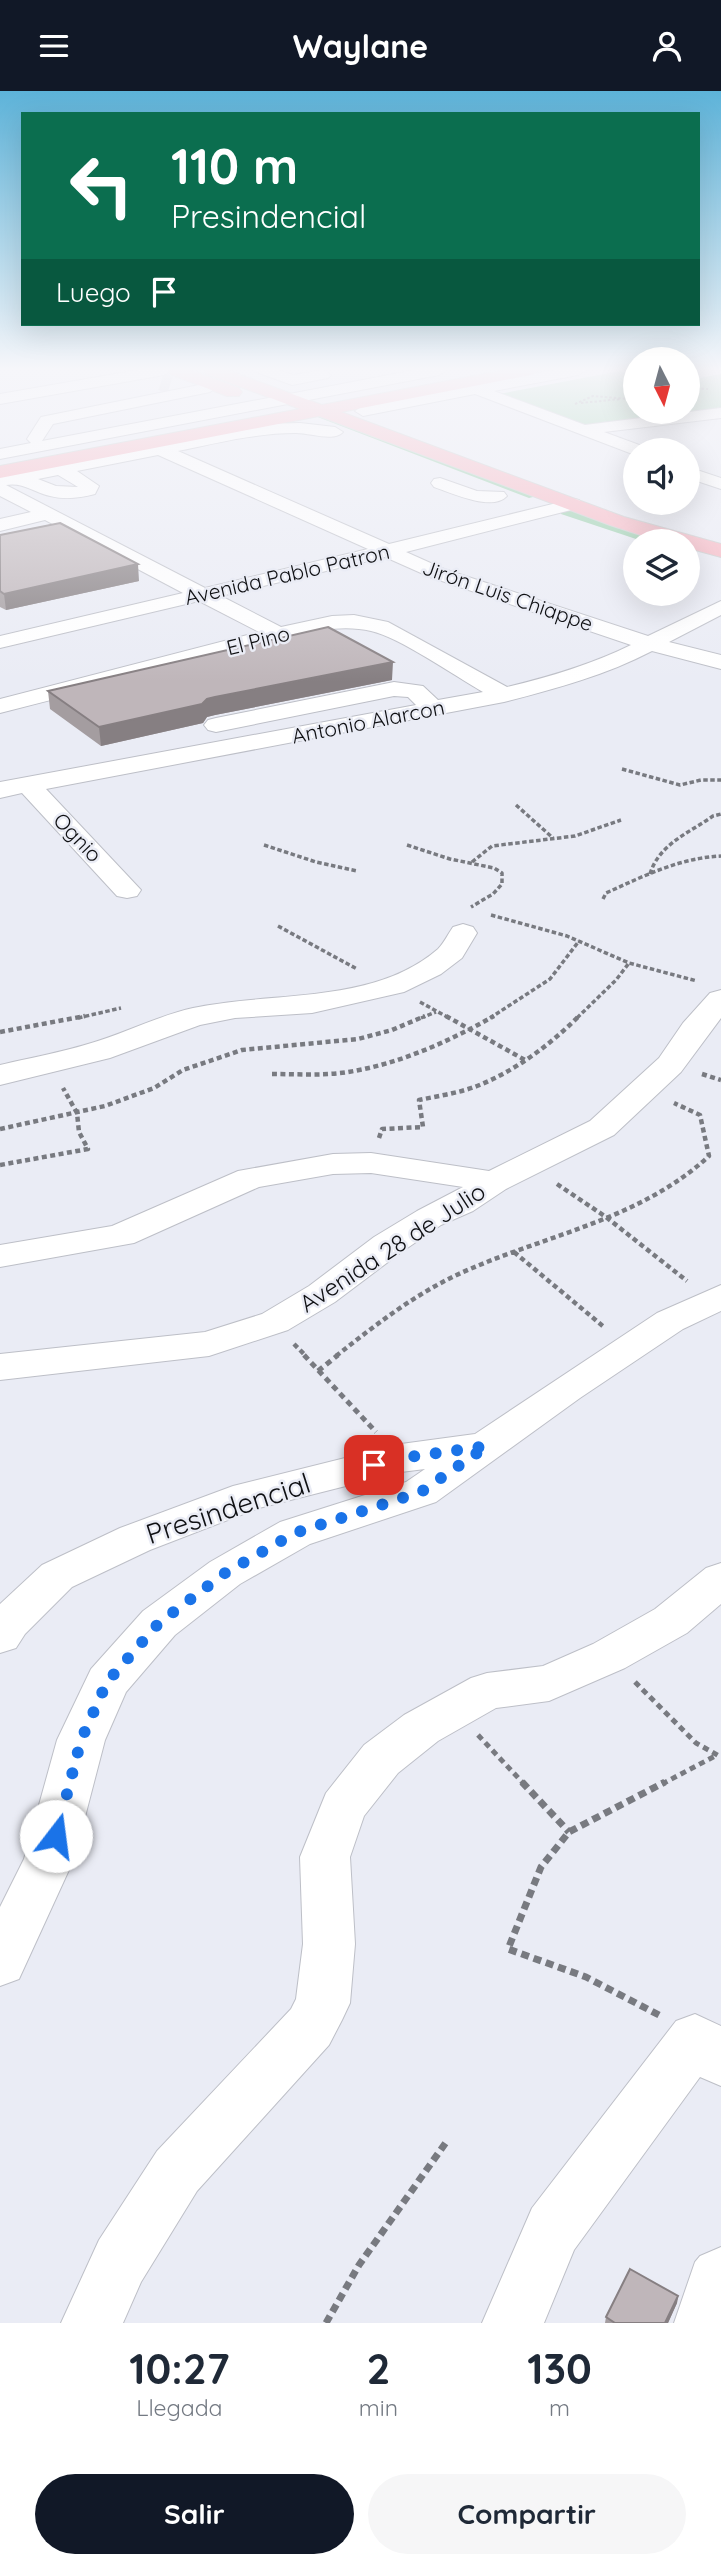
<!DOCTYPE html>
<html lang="es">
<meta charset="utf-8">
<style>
body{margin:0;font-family:Quicksand,sans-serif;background:#f6f6f7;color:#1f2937;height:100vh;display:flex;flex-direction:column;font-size:26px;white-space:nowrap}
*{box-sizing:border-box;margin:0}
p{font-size:23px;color:#747a83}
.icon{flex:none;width:38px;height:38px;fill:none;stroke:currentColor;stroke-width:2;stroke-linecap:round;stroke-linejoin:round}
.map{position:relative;height:2232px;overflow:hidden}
.details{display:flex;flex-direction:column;background:#fff;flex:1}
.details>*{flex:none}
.guide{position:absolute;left:21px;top:21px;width:679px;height:214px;border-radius:0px;box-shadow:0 7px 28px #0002;background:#0b6e4f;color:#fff;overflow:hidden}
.needle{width:46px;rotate:174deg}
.tools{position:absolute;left:623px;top:256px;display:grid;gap:14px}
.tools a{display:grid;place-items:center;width:77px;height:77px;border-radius:50%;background:#fff;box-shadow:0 7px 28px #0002;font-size:35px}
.pin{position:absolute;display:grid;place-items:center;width:60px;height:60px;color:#fff;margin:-30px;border-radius:14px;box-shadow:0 4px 10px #0006}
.me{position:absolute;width:77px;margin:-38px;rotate:15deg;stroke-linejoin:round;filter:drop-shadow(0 0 5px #0008)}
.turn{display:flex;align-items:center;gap:24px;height:147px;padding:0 35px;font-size:32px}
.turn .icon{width:91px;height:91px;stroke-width:2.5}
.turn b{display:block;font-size:49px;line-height:60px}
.then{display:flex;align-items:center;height:66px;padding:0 35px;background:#0003;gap:14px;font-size:26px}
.eta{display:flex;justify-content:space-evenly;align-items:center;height:119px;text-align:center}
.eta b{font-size:42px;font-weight:700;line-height:49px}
.cta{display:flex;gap:14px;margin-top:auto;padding:14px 35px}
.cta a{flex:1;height:80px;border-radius:42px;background:#111827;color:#fff;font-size:28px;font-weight:700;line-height:80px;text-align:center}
.cta a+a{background:#f6f6f7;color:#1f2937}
header{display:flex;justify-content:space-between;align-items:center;height:91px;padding:0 35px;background:#111827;color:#fff;font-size:32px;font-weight:700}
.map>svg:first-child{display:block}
.green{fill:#92cca6}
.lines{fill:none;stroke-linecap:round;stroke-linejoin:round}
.minor-tunnel{stroke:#c9cbd3;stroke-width:17;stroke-dasharray:17 9;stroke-linecap:butt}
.minor-casing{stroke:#bdbfc7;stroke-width:2}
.major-casing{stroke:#cacacb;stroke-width:2}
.path-far4{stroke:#787a80;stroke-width:2;stroke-dasharray:2.5 2;stroke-linecap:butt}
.path-far3{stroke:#787a80;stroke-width:3.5;stroke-dasharray:4.5 2.5;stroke-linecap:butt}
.path-far2{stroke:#787a80;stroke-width:4.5;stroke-dasharray:5 3.5;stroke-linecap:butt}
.path-far1{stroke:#787a80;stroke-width:5;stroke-dasharray:6 4.5;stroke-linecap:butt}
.path{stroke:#787a80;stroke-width:7;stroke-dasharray:8 5;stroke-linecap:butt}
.minor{fill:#fff;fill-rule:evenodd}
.major{fill:#f8b2be;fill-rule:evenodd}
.wall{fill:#a49da0}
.shaded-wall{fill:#867f82}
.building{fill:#bfb6ba;stroke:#867f82;stroke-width:2}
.route{stroke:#1a73e8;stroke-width:12;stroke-dasharray:0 21.6}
.labels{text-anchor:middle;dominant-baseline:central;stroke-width:5;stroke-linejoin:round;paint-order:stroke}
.far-street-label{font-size:21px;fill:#0f1013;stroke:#eaecf5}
.street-label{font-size:24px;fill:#0f1013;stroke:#eaecf5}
.near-street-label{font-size:28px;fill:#0f1013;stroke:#eaecf5}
</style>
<header><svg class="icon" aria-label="menu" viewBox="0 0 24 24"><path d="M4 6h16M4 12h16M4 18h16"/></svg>Waylane<svg class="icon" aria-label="person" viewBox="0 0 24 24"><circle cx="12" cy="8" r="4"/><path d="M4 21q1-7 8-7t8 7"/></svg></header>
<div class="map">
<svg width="721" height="2232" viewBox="0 0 721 2232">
<rect width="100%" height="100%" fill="#eaecf5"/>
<!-- green -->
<path class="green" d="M620,280L635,285V320H688V289L721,283V319L587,335L499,303Z
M315,325H323L537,405L529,407Z
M567,418L670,450H642L561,423L560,419Z"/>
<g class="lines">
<!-- minor-tunnel -->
<path class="minor-tunnel" d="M161,291L170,294"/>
<!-- minor casing -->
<g class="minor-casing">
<path id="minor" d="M138,279H172L164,284L0,313V303Z
M256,279H278L293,284L323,279L331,284L328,287L292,294L259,282Z
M415,279H447L439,284L0,368V358L31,352L27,348L41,326L199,294L212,288L220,293L210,301L53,333L42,350Z
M554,279H586L578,284L494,300L585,334L721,317V327L604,341L642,355L644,359H635V364L475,303L363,325L355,320L363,315Z
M300,332L335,336L343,341C334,351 310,342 296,342C256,342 217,352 178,360L389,453L573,408L579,409L582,413L579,417L406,461L444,478L648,545L721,510V524L669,551L721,564V578L652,560C606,584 555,598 504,611L46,698L141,799L137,805L127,807L117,805L22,702L0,707V691L416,614L408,606L394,605L216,641L208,639L204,634L208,629L216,627L394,591L423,595L438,609L483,601C455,585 399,546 371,540C325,529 262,554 216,566C144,584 72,604 0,622V608L259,541L199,510L0,557V545L183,502L45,429L0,440V428L31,421L0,405V385L143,357L140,353L148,348L162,353L264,333ZM158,364L368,458L205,497L6,394C23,391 33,401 50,405C65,409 80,407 95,403L99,395L77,380ZM58,384L78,396L56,395L38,388ZM385,466L430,486L631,554C593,573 549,586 507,596L388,531L354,524L332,525L281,536L221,505Z
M688,376L721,387V398L688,387Z
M440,387L477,400L504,401L507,405C492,421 452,402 434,396L431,392L434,388Z
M463,833L473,836L477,842L462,867L441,883L404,901L312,922L235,927L200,934L110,967L0,994V974C29,967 59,962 88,953C124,943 157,925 193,917C271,900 374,914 438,858C444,852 448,843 453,836Z
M721,899V927L681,981L614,1044L506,1098L473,1120L441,1134L400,1162L335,1211L288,1239L209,1265L0,1289V1263L205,1241L262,1223L309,1195L374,1146L417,1120L463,1096L371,1082L333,1083L259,1096L134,1152L0,1176V1154L112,1135L238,1080L333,1063L371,1062L489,1080L590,1030L659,967L683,932L710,902Z
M721,1194V1220L683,1238L580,1307L436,1411L310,1453L240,1493L175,1544L126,1601L105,1649L74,1768L19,1888L0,1895V1816L24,1768L57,1649L91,1578L143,1520L210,1471L280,1431L406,1391L425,1378L401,1381L259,1417L150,1459L72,1496L25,1543L16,1557L0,1562V1513L42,1474L120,1437L233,1395L401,1353L475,1343L657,1222Z
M721,1472V1513L687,1542L625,1577L549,1610L496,1617L438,1650L398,1682L364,1725L350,1766L355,1853L350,1912L342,1929L329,1954L197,2100L141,2191L123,2232H61L99,2149L157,2060L291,1918L296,1908L303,1853L300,1766L326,1702L364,1654L404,1624L471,1587L487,1582L543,1575L593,1553L655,1518L706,1477Z
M695,1923L721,1935V1995L700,1986L574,2159L544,2232H482L532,2117L676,1930Z
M721,2156V2232H674L695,2171L700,2165Z"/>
</g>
<!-- major casing -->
<g class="major-casing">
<path id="major" d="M168,279H191L239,297L242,301L239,305H227L170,283Z
M204,279H227L322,314L505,279H539L531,284L341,321L624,426L721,453V466L688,457V450H659L610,434L319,325L0,387V375L300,318L206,283Z"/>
</g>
<!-- path-far4 -->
<path class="path-far4" d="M688,297L708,298
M581,312L621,308
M575,313L593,305L628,308"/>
<!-- path-far3 -->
<path class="path-far3" d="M622,678L680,694L701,689H721
M516,714L553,747
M264,754L316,771L357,780
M407,754L450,768L494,777L502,782V793L493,803L471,816
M472,771L492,755L575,745L621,729
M650,783C659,753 689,742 713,725L721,723
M603,808L606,802C644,785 679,767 721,765
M491,824L567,845L629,872L697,890
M278,835L357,878
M420,911L449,927
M78,927L121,917
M421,927L436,921
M490,927L550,888L579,850
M577,927L616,889L629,872"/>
<!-- path-far2 -->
<path class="path-far2" d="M446,925L525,969
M0,941L85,925
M272,983C297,983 323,985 348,981C399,973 448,951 494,925
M702,983L721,989
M0,1038L105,1015L154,997L183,979L242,959L358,948L392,939L425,925
M379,1047L382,1038L423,1036L419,1009C438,1005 459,1002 477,995C515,980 550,954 579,925
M0,1074L88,1058L79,1041L77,1022L63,997
M557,1093L606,1126L687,1190
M514,1161L604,1236
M294,1253L306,1265
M336,1265C378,1232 420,1199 470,1178C551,1143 642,1127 709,1065L700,1024L674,1012"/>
<!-- path-far1 -->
<path class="path-far1" d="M304,1264L376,1341
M318,1280L338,1264
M635,1591L696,1652L721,1666
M478,1644L524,1693
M662,1693L717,1664"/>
<!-- path -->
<path class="path" d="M522,1691L569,1741
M659,1924L586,1886L508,1858L541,1776L569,1741L665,1691
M326,2232L359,2174L447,2050"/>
<!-- minor -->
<use href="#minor" class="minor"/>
<!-- major -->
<use href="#major" class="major"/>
</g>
<!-- wall -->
<path class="wall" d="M0,444L139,490L6,519L0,516Z
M392,589L215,624L207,626L203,632L101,655L50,618L48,600Z
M678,2205L677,2212L668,2232H605L606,2226Z"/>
<!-- shaded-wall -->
<path class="shaded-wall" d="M138,473L139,490L6,519L4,503Z
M393,571L392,589L215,624L207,626L203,632L101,655L99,636L207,608Z
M678,2205L677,2212L668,2232H665Z"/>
<!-- building -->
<path class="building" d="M60,432L138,473L4,503L0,500V444Z
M328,536L393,571L215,606L207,608L202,613L99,636L48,600Z
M630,2178L678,2205L665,2232H615L606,2226Z"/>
<!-- sky -->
<linearGradient id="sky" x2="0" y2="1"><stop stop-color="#5db3d9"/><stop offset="0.47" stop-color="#f6f6fa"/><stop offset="1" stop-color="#f6f6fa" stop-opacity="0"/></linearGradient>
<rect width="721" height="591" fill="url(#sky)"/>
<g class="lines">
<!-- route -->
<path class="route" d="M56,1745L81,1649L107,1591L159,1532L225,1482L295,1442L421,1401L487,1355L401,1367L374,1374"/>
</g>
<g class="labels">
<!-- far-street labels -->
<g class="far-street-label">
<text transform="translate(287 483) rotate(-13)">Avenida Pablo Patron</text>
<text transform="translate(508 504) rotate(19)">Jirón Luis Chiappe</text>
<text transform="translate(258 549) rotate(-14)">El Pino</text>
<text transform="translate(368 630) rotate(-11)">Antonio Alarcon</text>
<text transform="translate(78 746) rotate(46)">Ognio</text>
</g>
<!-- street labels -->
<g class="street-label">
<text transform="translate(392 1156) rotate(-33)">Avenida 28 de Julio</text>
</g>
<!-- near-street labels -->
<g class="near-street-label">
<text transform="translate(228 1417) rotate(-18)">Presindencial</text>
</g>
</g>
</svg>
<div class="tools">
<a><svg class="needle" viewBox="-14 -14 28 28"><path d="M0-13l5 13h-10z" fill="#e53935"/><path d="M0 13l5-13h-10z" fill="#747a83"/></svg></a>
<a><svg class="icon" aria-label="sound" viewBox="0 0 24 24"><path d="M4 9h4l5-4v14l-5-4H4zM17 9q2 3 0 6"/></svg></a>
<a><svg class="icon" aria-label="layers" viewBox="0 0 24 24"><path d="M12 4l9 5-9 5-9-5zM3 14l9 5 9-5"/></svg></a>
</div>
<div class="pin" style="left:374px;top:1374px;background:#d93025"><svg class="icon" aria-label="arrive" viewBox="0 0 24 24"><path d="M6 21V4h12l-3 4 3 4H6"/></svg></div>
<svg class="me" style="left:56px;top:1745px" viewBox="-20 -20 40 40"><circle r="19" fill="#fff"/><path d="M0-13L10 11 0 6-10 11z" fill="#1a73e8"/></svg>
<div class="guide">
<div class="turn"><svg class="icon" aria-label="left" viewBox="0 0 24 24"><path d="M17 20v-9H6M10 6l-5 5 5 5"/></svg><div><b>110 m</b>Presindencial</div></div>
<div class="then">Luego<svg class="icon" aria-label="arrive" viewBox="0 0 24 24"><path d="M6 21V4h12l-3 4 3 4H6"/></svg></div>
</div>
</div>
<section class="details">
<div class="eta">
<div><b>10:27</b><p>Llegada</p></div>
<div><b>2</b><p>min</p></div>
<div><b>130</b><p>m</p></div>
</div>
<div class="cta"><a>Salir</a><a>Compartir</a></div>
</section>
